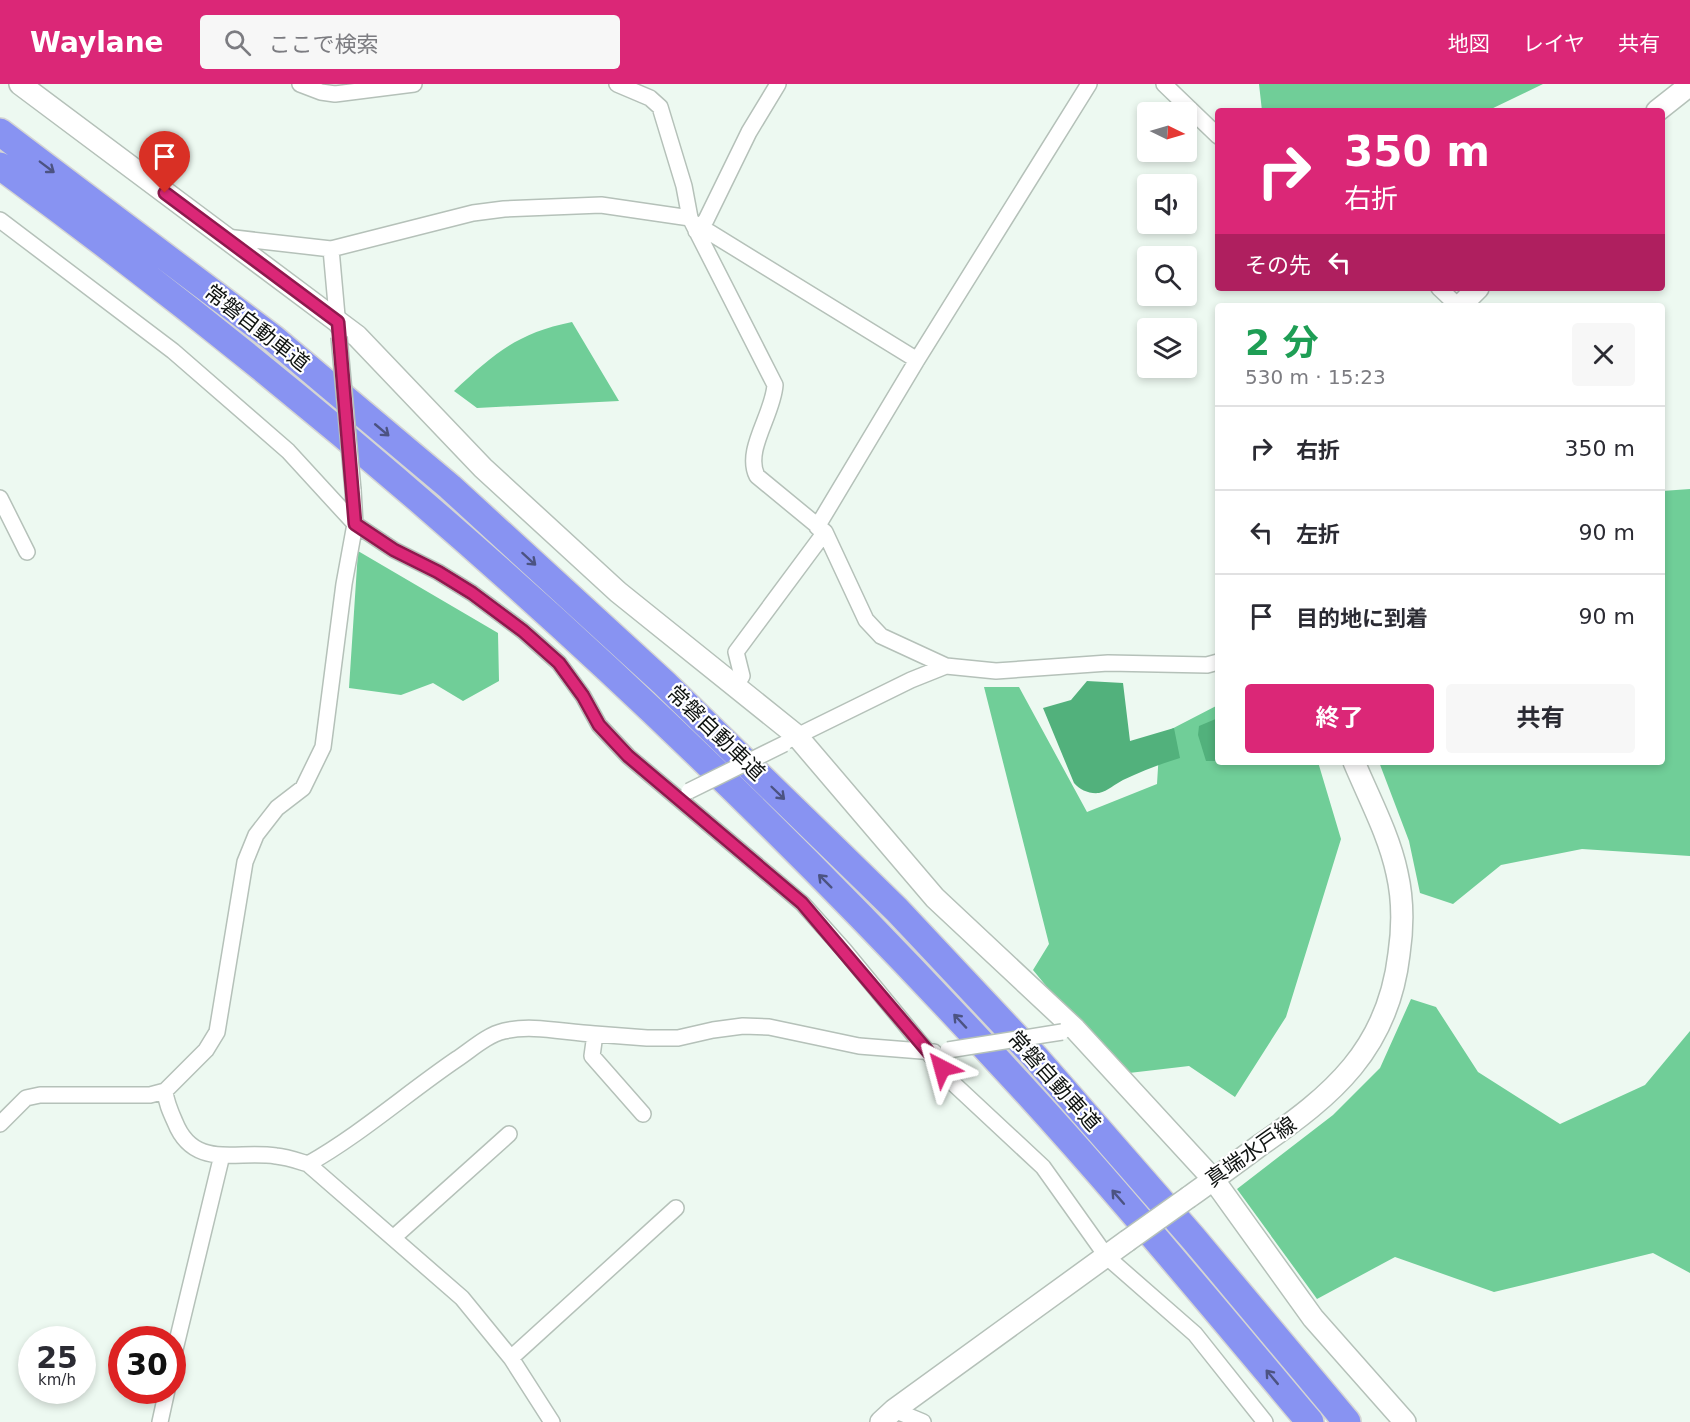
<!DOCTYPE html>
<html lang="ja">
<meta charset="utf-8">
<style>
body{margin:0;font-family:"DejaVu Sans","Noto Sans JP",sans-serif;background:#f7f7f7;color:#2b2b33;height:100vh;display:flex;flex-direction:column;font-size:22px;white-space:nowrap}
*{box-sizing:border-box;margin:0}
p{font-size:20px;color:#7c7c81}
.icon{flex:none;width:33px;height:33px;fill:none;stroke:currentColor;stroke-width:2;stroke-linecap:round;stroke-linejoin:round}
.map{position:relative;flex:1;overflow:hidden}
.sheet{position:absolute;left:1215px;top:219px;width:450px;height:462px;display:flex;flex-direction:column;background:#fff;border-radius:6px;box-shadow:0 3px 9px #0003}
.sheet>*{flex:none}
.guide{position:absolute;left:1215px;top:24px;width:450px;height:183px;border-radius:6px;box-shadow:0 3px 9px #0003;background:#db2777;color:#fff;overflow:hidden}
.needle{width:39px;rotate:95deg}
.fabs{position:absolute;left:1137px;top:18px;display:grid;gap:12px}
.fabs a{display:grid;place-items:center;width:60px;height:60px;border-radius:6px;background:#fff;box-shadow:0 3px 9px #0003;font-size:30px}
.speed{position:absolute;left:18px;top:1242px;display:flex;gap:12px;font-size:30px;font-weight:700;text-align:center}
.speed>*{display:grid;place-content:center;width:78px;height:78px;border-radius:50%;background:#fff;box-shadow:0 3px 9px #0003;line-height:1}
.speed small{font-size:15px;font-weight:400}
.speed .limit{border:9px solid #d22;background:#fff;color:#111}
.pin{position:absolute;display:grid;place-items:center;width:51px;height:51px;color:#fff;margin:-62px -26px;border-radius:50% 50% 50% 0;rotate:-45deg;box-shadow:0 0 6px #0007}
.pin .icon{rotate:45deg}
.me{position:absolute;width:66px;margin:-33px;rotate:321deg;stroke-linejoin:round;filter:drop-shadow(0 0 4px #0008)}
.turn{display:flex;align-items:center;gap:21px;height:126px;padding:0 30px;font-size:27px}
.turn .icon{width:78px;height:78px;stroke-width:2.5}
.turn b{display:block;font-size:42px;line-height:51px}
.then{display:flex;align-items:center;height:57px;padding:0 30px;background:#0003;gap:12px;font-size:22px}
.round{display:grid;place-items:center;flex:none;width:63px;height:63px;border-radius:6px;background:#f7f7f7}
.summary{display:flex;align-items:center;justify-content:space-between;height:102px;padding:0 30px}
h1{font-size:36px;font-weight:700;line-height:45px;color:#1e9e55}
.primary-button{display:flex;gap:12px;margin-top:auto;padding:12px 30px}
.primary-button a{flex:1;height:69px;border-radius:6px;background:#db2777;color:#fff;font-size:24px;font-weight:700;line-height:69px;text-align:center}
.primary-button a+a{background:#f7f7f7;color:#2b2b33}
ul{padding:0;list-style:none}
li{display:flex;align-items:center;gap:18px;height:84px;padding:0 30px;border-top:2px solid #e1e1e2}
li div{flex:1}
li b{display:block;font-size:22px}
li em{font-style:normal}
header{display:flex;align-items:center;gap:36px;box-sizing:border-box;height:84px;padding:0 30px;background:#db2777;color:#fff}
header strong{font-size:28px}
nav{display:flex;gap:33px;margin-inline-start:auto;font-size:21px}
.search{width:420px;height:54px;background:#f7f7f7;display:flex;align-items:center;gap:15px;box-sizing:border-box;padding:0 21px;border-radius:6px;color:#7c7c81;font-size:22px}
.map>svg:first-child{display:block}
.forest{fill:#70ce98}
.water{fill:#52b17c}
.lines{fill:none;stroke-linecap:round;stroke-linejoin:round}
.street-casing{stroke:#b5c1b9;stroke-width:18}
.secondary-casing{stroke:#b5c1b9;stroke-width:24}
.highway-casing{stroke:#d4d5d4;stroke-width:30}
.street{stroke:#fff;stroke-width:15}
.secondary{stroke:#fff;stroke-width:21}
.highway{stroke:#8893f2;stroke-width:27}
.street-bridge-casing{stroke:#b5c1b9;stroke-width:18;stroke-linecap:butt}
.secondary-bridge-casing{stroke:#b5c1b9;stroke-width:24;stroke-linecap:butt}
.street-bridge{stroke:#fff;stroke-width:15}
.secondary-bridge{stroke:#fff;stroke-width:21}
.oneway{stroke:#4c5382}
.route-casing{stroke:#8e194d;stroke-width:15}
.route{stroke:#db2777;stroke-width:10}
.labels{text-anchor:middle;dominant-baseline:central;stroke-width:4.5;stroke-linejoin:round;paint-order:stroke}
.street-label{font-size:21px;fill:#0f1311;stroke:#fff}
</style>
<header>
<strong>Waylane</strong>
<div class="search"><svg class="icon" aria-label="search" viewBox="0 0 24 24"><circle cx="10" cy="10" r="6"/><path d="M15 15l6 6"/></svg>ここで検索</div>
<nav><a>地図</a><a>レイヤ</a><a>共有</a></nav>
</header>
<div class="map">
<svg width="1690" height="1338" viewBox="0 0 1690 1338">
<rect width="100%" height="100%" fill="#edf9f1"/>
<!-- forest -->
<path class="forest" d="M1259,0H1543L1487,27H1262Z
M572,238L619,317L477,324L454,307C494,270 517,249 572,238Z
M1690,405V772L1582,765L1501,781L1453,820L1420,809L1409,757L1379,678H1662V407Z
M358,467L498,549L499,597L463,617L433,599L401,611L349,604Z
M984,603H1019L1087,728L1157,700L1160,651L1218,621V678H1318L1341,755L1286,933L1235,1013L1189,982L1129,989L1075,937L1033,886L1049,860Z
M1411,915L1436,923L1478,988L1560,1040L1645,1001L1690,947V1189L1653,1169L1494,1208L1395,1173L1317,1215L1237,1105L1333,1031L1380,984Z"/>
<!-- water -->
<path class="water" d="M1087,597L1123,599L1130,657L1174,644L1180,674C1160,680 1142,687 1123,696C1115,700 1108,707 1099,709C1089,710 1080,706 1074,699L1043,624L1071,616Z
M1218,634V677H1206L1198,651L1199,642Z"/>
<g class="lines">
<!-- street casing -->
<g class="street-casing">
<path id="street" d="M300,0L321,8L335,10L414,0
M617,0L650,14L660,23L684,102L690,134L775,301C773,331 744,366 757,392L825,448L866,536L881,552L946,582
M1164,0L1218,52
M0,136L173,267L288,367L355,440L394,466L438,488L472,509L523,547L559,579L583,612L599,641L628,672L802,819L844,866L955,1001L1043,1083L1107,1173L1195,1250L1265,1338
M696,147L709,148L917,276
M696,147L706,136L749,48L778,0
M226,153L331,165L473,129L504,125L601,121L690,134
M331,165L338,243
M1439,204L1458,222
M0,414L27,468
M817,443L917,276L1089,0
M735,603L742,592L736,568L825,448
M789,656L911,596L946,582L996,587L1108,579L1207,581L1218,578
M165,1007C166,1018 170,1027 175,1038C194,1086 236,1066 276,1072C287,1073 298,1077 308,1080L462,1214L511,1274L552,1338
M643,1030L592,972L595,950L647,954H678L713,946L743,942L769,943L859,962L934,968
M0,1040L26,1014L40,1011H150L165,1007L206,966L217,948L245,778L256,751L277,724L303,704L323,663L344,500L355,440L353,406
M308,1080C361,1050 407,1009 457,975C472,965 487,951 504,947C533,940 566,949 595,950
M393,1154L509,1050
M511,1274L676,1124
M172,1278L222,1071
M894,1326L923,1338
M160,1338L167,1306"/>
</g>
<!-- secondary casing -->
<g class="secondary-casing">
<path id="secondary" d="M20,0L357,252L483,384L618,508L796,651L935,814L1075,945L1213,1095L1313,1234L1405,1338
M1657,27L1690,1
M1460,222L1478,204
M1189,1113C1213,1096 1236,1079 1259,1062C1333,1011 1388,965 1399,870C1403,843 1403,815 1397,789C1389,751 1369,714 1354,678
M881,1338L894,1326L1127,1157"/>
</g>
<!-- highway casing -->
<g class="highway-casing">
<path id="highway" d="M0,48L274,255L450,403L664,599L897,826L1035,973L1193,1154L1347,1338
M0,82C361,346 696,650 999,978C1107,1094 1208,1217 1310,1338"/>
</g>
<!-- street -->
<use href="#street" class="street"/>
<!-- secondary -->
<use href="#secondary" class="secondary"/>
<!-- highway -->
<use href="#highway" class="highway"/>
<!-- street-bridge casing -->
<g class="street-bridge-casing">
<path id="street-bridge" d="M339,253L353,406
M689,707L784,660
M948,966L1062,948"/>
</g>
<!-- secondary-bridge casing -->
<g class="secondary-bridge-casing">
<path id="secondary-bridge" d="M1127,1157L1189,1113"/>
</g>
<!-- street-bridge -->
<use href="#street-bridge" class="street-bridge"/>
<!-- secondary-bridge -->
<use href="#secondary-bridge" class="secondary-bridge"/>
</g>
<!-- one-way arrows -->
<defs><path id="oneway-shaft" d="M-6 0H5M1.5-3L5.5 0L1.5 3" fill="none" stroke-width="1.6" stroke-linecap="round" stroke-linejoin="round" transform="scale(1.5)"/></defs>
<g class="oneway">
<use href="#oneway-shaft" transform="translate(47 83) rotate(37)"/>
<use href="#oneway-shaft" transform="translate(382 346) rotate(40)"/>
<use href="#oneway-shaft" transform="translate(529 475) rotate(42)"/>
<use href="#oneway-shaft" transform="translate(778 709) rotate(44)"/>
<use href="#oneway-shaft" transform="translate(825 797) rotate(-135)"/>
<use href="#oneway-shaft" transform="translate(960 937) rotate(-133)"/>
<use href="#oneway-shaft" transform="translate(1118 1113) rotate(-131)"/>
<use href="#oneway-shaft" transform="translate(1272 1293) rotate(-130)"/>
</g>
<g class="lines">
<!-- route casing -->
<g class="route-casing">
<path id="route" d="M165,109L338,238L355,440L394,466L438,488L472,509L523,547L559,579L583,612L599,641L628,672L802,819L942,984"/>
</g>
<!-- route -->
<use href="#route" class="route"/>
</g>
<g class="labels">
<!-- street labels -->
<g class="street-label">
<text transform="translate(257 244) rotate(38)">常磐自動車道</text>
<text transform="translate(716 649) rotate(44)">常磐自動車道</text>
<text transform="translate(1054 997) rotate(48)">常磐自動車道</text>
<text transform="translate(1251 1068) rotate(-35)">真端水戸線</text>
</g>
</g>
</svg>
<div class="fabs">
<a><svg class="needle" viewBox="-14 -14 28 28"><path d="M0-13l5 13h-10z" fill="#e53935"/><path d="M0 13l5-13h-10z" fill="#7c7c81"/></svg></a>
<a><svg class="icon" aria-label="sound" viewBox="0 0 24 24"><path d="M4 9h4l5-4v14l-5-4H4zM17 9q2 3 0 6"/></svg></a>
<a><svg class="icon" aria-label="search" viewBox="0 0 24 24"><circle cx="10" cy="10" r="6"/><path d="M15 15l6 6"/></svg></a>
<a><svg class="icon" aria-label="layers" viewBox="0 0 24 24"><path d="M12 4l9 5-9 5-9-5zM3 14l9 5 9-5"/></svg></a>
</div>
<div class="speed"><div>25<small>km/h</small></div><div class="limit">30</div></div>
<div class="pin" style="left:165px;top:109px;background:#d93025"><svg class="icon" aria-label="arrive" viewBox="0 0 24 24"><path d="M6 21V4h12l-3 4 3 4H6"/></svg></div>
<svg class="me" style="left:942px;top:984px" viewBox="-20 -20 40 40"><path d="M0-17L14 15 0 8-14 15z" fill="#db2777" stroke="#fff" stroke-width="4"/></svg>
<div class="guide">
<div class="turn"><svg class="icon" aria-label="right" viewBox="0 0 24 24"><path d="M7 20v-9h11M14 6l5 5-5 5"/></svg><div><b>350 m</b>右折</div></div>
<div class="then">その先<svg class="icon" aria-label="left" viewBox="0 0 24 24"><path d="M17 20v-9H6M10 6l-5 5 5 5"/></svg></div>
</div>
<section class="sheet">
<div class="summary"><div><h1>2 分</h1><p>530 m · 15:23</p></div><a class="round"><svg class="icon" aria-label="close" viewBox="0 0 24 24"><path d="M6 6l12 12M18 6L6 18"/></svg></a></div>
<ul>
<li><svg class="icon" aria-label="right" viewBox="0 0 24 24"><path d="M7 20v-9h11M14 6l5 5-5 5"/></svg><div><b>右折</b></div><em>350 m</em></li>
<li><svg class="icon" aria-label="left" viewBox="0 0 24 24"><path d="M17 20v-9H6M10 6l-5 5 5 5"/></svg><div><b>左折</b></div><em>90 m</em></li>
<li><svg class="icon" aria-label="arrive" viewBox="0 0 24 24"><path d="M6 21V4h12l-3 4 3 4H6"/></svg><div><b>目的地に到着</b></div><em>90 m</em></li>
</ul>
<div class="primary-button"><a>終了</a><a>共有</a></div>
</section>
</div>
